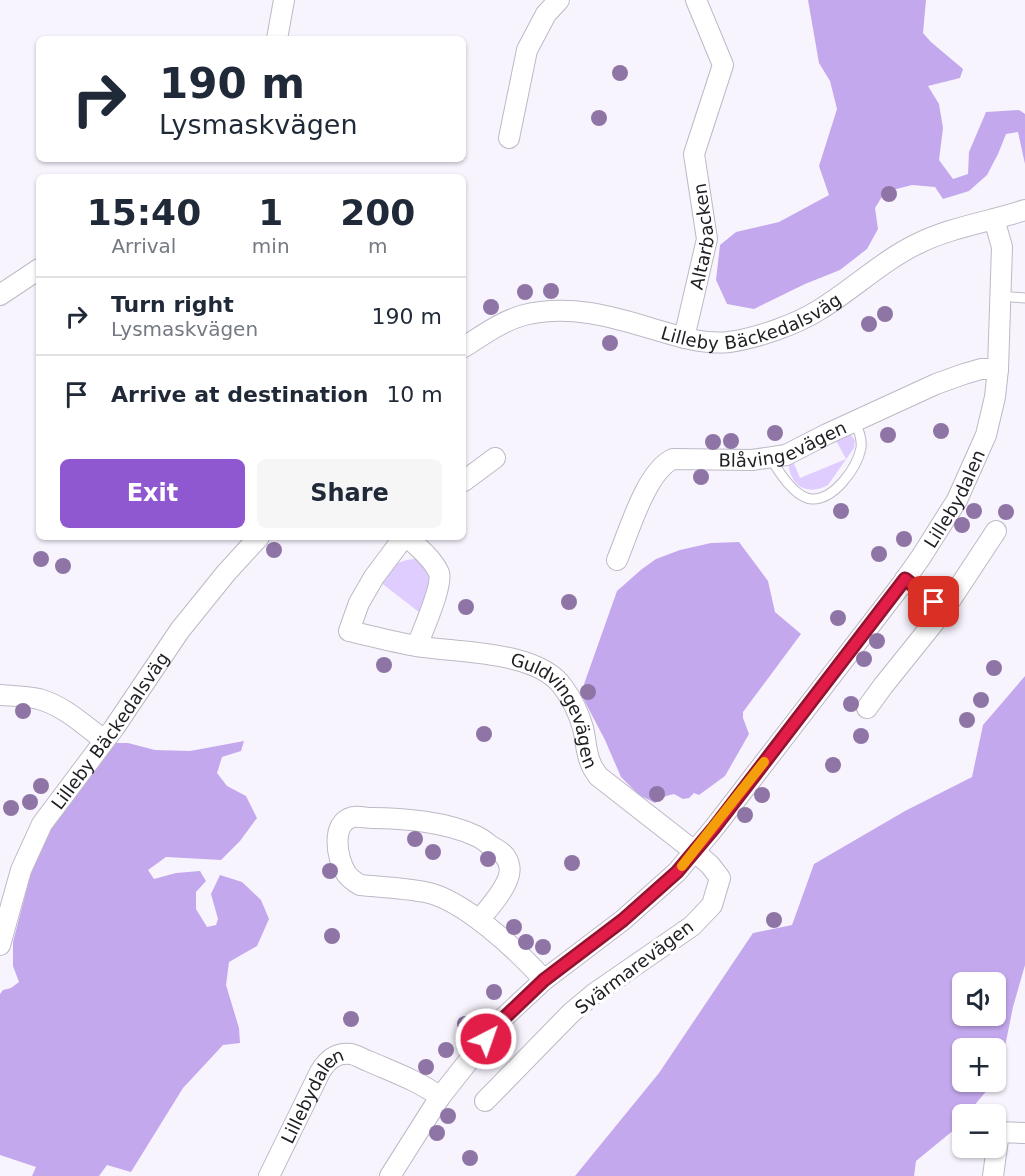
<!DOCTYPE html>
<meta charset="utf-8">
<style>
body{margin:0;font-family:"DejaVu Sans",sans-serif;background:#f6f6f7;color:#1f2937;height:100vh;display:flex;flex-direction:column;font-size:22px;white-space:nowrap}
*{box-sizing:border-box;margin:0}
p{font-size:20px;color:#747a83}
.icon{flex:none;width:33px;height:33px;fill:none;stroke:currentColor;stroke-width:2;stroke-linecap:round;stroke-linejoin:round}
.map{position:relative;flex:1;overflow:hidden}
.drawer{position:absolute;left:36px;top:174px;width:430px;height:366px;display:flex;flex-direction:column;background:#fff;border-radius:9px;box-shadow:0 2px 4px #0004}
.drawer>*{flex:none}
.hud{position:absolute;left:36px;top:36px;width:430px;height:126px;border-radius:9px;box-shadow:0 2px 4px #0004;background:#fff;color:#1f2937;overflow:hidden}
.tools{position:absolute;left:952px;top:972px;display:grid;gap:12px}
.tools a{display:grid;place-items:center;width:54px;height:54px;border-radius:9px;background:#fff;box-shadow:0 2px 4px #0004;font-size:30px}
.pin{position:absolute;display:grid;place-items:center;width:51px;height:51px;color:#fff;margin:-26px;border-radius:12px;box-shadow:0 3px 9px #0006}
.me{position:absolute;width:66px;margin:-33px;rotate:41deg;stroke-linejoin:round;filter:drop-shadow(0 0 4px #0008)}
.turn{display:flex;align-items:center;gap:21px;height:126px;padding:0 24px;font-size:27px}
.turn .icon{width:78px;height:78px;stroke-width:2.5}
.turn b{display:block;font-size:42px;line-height:51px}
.eta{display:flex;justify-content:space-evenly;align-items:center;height:102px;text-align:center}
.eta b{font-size:36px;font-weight:700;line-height:42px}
.primary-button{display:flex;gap:12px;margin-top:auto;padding:12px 24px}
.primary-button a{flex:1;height:69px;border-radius:9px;background:#8f58d0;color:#fff;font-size:24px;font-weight:700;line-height:69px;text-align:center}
.primary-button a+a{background:#f6f6f7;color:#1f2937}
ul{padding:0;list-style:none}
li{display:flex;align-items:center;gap:18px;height:78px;padding:0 24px;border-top:2px solid #e0e1e3}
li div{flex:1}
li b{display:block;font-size:22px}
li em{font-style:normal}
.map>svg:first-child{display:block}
.green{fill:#e0cdff}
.forest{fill:#c4a8ed;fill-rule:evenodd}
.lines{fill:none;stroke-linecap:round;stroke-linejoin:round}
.service-casing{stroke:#bdb9c5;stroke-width:11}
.minor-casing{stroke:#bdb9c5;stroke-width:22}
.service{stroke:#fff;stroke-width:9}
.minor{stroke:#fff;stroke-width:20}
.tree{fill:#8e75a6}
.route-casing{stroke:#92132f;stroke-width:15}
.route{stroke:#e11d48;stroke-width:10}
.slow{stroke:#f59e0b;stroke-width:10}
.labels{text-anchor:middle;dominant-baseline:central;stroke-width:6;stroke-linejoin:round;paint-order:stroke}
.street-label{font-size:18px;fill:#212024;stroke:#fff}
</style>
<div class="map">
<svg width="1025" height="1176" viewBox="0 0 1025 1176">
<rect width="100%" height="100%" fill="#f8f4fe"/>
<!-- green -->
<path class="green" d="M848,432L855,440L854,448L828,485C812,494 795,490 790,472C788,466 788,464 792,459L800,478L846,459L833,435Z
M415,559L421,561L428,567L433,584L420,613L380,582C391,568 396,560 415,559Z"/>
<!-- forest -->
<path class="forest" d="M808,0H926L923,33L931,42L963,69L960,78L928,86L939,104L943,128L939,160L953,179L968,174L969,152L986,112L1019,110L1025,114V164L1018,132L1006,134L998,154L987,175L969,191L943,199L935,187L912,185L885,192L875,208L878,229L867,249L840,270L805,284L754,309L727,304L716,280L720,245L736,232L779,222L829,195L819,166L837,109L830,81L819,63Z
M739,542L768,581L775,612L801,634L743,712V718L749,734L725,776L699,795L694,793L689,798L683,799L674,794L666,796L655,803L639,795L621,777L605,740L583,698V687L617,591L642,569L656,559L680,550L711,543Z
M1025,676V965L1013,1007L999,1076L996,1080V1048H963V1082H994L967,1114H963V1119L955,1129L916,1161L914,1176H575L659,1073L753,933L792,925L814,864L905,811L972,777L983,725ZM996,982V1016H963V982Z
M244,741L241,751L222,757L217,773L227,786L246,796L257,818L240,841L221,860L166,857L148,870L154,879L176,873L200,871L206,881L196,892V909L207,927L216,925L218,919L211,894L220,875L242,882L261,900L269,919L257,946L229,962L226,985L239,1028L240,1043L223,1045L183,1088L131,1172L107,1165L99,1176H32L36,1167L0,1155V994L3,990L11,988L19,982L13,966V942L36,854L57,818L97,761L116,743H128L155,750L190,751Z"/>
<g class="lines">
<!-- service casing -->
<g class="service-casing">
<path id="service" d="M1000,296L1025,298
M770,457C778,471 795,498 812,499C834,500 857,468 861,448C862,439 859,430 854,422"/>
</g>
<!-- minor casing -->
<g class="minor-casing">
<g id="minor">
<path d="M277,39L284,0"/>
<path d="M509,138L527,50L546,14L559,0"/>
<path d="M0,295L39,269"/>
<path id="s1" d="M684,338L707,239L694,154L723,65L696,0"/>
<path id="s2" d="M464,347C483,335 502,321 524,315C568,304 611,316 653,329C677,336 704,345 729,342C757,338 795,325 819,310C852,290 882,261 917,244C951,227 989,222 1025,210"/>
<path d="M464,481L495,458"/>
<path id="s3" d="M404,537L374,577L359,603L349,631C371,636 394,642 416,646C457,653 537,650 563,687C572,699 579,714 583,728C586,740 586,754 591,764C592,768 596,772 598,776L694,851L710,865L720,878L712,905L692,926L595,993L571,1013L485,1101"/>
<path d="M407,537C418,547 433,559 439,573C443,586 422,632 417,646"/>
<path id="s4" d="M617,560C629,532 646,471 673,459L752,460L786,455L827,434L936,384L964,374L981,369H998"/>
<path d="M944,610L996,531"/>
<path d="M0,695C13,696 26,696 39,699C64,706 84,725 104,740"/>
<path d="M867,708L883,686L944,610L905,579"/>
<path d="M479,920C489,908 514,881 509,865C507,855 500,851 491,846C486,842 481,838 476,836C447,822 403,818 372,818C366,818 359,816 353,817C330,822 337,859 346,873C349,878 355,882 360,885C381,887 404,888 425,892C463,899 518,951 544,980"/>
<path id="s5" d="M0,945L21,870L42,824L114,728L180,630L226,573L259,537"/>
<path id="s6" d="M269,1176L320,1072C327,1060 336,1052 351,1054C356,1055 363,1059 368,1061C393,1072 419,1081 440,1097"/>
<path id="s7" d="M390,1176L440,1097L500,1021L544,980L623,920L677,872L714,828L902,584L921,557L957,500L986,435L995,397L998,369L1002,247L994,219"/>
<path d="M993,1176L999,1132L1025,1133"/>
</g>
</g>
<!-- service -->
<use href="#service" class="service"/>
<!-- minor -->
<use href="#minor" class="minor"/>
</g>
<!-- trees -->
<g class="tree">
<circle cx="620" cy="73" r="8"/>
<circle cx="599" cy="118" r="8"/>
<circle cx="889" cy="194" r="8"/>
<circle cx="551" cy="291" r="8"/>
<circle cx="525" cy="292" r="8"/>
<circle cx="491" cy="307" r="8"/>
<circle cx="885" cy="314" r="8"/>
<circle cx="869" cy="324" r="8"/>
<circle cx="610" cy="343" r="8"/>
<circle cx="941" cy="431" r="8"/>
<circle cx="775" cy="433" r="8"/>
<circle cx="888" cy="435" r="8"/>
<circle cx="731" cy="441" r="8"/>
<circle cx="713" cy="442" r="8"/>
<circle cx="701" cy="477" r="8"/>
<circle cx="841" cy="511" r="8"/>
<circle cx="974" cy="511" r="8"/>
<circle cx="1006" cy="512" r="8"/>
<circle cx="962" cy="525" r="8"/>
<circle cx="904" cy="539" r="8"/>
<circle cx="274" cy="550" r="8"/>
<circle cx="879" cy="554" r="8"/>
<circle cx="41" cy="559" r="8"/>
<circle cx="63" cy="566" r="8"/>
<circle cx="569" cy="602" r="8"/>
<circle cx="466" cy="607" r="8"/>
<circle cx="838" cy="618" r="8"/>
<circle cx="877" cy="641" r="8"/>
<circle cx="864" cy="659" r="8"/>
<circle cx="384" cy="665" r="8"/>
<circle cx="994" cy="668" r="8"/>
<circle cx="588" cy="692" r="8"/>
<circle cx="981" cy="700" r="8"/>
<circle cx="851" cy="704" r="8"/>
<circle cx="23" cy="711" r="8"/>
<circle cx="967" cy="720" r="8"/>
<circle cx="484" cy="734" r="8"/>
<circle cx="861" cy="736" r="8"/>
<circle cx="833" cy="765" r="8"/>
<circle cx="41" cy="786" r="8"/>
<circle cx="657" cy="794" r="8"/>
<circle cx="762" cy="795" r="8"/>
<circle cx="30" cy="802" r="8"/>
<circle cx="11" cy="808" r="8"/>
<circle cx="745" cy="815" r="8"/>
<circle cx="415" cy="839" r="8"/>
<circle cx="433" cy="852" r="8"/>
<circle cx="488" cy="859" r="8"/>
<circle cx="572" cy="863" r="8"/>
<circle cx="330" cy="871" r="8"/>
<circle cx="774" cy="920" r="8"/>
<circle cx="514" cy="927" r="8"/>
<circle cx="332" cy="936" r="8"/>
<circle cx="526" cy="942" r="8"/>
<circle cx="543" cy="947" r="8"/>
<circle cx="494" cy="992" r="8"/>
<circle cx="351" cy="1019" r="8"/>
<circle cx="465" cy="1024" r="8"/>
<circle cx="446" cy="1050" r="8"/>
<circle cx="426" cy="1067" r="8"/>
<circle cx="448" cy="1116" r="8"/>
<circle cx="437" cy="1133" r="8"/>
<circle cx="470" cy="1158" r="8"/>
</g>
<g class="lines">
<!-- route casing -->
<g class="route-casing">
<path id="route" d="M486,1039L500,1022L544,980L623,920L677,872L714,828L905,579L934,602"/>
</g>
<!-- route -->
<use href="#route" class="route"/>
<!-- slow -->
<path class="slow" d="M682,866L764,762"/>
</g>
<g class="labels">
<!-- street labels -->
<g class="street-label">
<text stroke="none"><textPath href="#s1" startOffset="104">Altarbacken</textPath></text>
<text stroke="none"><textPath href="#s2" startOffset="303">Lilleby Bäckedalsväg</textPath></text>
<text stroke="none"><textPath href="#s4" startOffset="230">Blåvingevägen</textPath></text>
<text stroke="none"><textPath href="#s7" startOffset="888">Lillebydalen</textPath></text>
<text stroke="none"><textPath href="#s3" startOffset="348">Guldvingevägen</textPath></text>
<text stroke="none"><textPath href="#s5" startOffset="244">Lilleby Bäckedalsväg</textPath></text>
<text transform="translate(634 967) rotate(-37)">Svärmarevägen</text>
<text stroke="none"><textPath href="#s6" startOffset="92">Lillebydalen</textPath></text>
</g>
</g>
</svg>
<div class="tools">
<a><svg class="icon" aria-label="sound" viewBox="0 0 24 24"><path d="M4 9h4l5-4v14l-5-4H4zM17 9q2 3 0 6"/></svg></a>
<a>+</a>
<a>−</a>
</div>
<div class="pin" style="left:934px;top:602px;background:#d93025"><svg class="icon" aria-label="arrive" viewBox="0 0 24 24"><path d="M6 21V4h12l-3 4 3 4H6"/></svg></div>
<svg class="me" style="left:486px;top:1039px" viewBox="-20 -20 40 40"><circle r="17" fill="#e11d48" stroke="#fff" stroke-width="3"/><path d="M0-11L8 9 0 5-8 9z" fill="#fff"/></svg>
<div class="hud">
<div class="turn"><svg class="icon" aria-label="right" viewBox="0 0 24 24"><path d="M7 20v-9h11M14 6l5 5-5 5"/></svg><div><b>190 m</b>Lysmaskvägen</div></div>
</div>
<section class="drawer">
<div class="eta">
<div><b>15:40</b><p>Arrival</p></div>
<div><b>1</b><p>min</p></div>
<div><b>200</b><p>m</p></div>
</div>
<ul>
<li><svg class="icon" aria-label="right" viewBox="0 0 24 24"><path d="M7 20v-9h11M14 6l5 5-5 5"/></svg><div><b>Turn right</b><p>Lysmaskvägen</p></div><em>190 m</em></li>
<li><svg class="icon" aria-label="arrive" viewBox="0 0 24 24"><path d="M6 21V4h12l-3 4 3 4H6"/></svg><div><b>Arrive at destination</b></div><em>10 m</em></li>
</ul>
<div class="primary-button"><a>Exit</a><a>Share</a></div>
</section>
</div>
